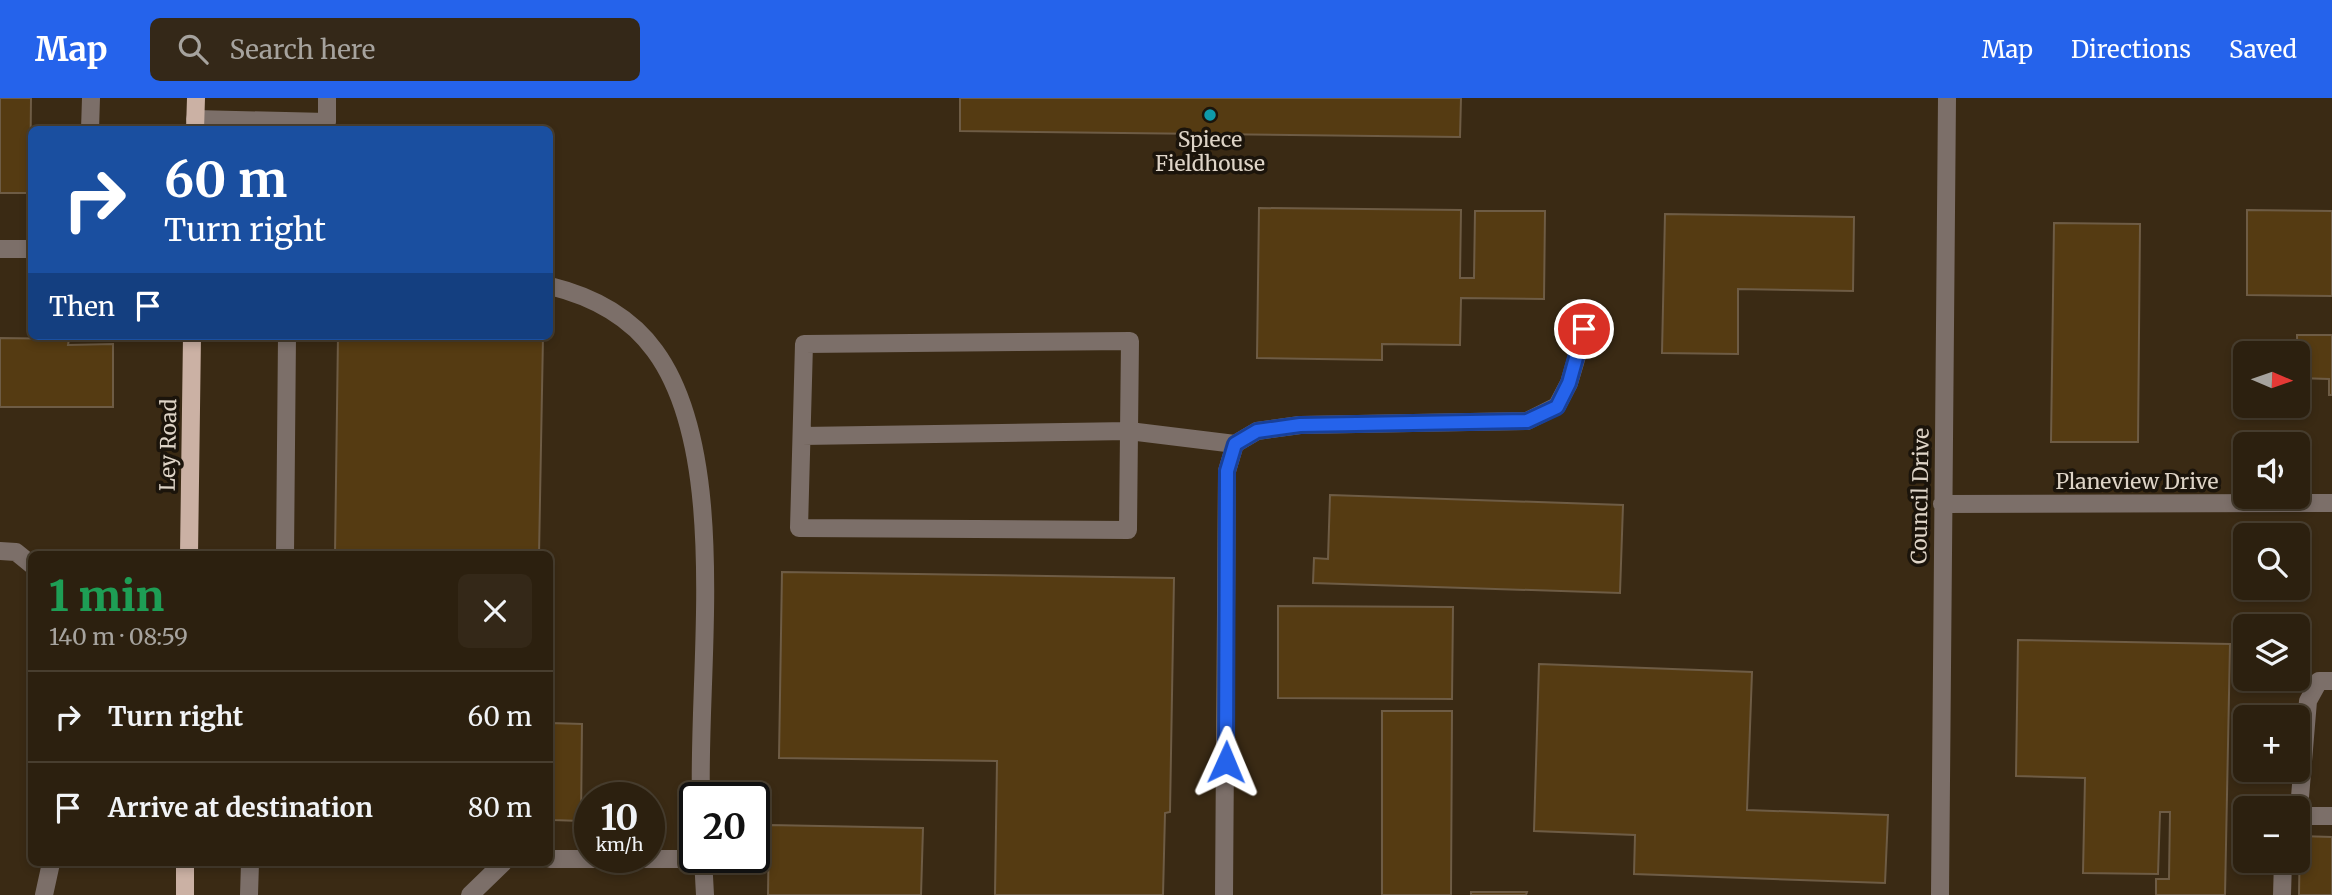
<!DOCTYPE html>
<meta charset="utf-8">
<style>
body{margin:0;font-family:Merriweather,serif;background:#342818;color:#f1f3f6;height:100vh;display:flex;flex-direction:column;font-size:26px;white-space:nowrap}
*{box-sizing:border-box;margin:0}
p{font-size:23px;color:#a6a39e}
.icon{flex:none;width:38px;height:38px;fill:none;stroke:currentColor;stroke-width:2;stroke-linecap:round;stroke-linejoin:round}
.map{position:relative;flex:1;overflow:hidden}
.side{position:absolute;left:28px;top:453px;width:525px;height:315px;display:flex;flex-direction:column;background:#2c200f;border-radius:10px;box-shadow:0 4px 10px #0003,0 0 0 2px #483e2f}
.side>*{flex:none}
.banner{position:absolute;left:28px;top:28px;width:525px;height:214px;border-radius:10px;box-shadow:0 4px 10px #0003,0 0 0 2px #483e2f;background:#1a4fa0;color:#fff;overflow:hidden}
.needle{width:46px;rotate:92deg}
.tools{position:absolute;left:2233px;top:243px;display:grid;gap:14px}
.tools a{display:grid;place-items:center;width:77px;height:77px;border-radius:10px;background:#2c200f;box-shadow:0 4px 10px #0003,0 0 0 2px #483e2f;font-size:35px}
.speed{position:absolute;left:574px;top:684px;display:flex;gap:14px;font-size:35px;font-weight:700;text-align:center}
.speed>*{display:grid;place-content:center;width:91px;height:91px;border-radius:50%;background:#2c200f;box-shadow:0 4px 10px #0003,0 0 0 2px #483e2f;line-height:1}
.speed small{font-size:18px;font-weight:400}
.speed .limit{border:4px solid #111;border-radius:10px;background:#fff;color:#111}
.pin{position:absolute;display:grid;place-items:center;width:60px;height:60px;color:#fff;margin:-30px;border:4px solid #fff;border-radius:50%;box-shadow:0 2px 7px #0007}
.me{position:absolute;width:77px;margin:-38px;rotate:1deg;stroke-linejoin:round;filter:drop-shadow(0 0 5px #0008)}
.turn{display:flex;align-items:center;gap:24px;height:147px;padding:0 21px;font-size:32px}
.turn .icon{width:91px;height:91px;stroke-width:2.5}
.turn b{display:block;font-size:49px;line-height:60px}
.then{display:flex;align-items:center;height:66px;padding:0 21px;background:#0003;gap:14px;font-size:26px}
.round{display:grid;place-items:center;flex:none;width:74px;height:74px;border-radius:10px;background:#342818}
.summary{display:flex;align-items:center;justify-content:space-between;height:119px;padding:0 21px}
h1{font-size:42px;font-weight:800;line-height:52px;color:#1e9e55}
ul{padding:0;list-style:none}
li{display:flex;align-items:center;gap:21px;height:91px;padding:0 21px;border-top:2px solid #483e2f}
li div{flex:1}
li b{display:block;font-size:26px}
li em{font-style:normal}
header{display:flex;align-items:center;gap:42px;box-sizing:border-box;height:98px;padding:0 35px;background:#2563eb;color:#fff}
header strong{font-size:33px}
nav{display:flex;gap:38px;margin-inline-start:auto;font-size:24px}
.search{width:490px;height:63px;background:#342818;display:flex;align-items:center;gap:18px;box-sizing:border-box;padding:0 24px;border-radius:10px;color:#a6a39e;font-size:26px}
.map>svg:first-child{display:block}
.building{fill:#553b12;stroke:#6e5c45;stroke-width:2}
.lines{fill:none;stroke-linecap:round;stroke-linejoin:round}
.minor{stroke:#7c6f69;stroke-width:18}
.major{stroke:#cbb1a4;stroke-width:18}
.route-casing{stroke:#184099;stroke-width:18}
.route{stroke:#2563eb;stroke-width:12}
.culture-dot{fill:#0f9aa8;stroke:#1b140b;stroke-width:2.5}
.labels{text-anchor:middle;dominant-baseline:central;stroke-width:7;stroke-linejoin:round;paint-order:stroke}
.poi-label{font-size:21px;fill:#ded4c7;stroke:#1b140b}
.street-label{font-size:21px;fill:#ded4c7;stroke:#1b140b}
</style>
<header>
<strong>Map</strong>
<div class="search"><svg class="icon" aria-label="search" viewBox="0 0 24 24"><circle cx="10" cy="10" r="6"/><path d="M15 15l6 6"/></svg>Search here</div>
<nav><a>Map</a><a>Directions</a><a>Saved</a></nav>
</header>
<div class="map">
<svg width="2332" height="797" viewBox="0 0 2332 797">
<rect width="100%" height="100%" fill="#3a2a14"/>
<!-- building -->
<path class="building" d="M0,0H31L30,95H0Z
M960,0H1461L1460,39L960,33Z
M1259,110L1461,112L1460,180H1474L1475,113H1545L1544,201L1461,200L1460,247L1382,246V262L1257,260Z
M2247,112L2332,113V198L2247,197Z
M1665,116L1854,119L1853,193L1738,191V256L1662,255Z
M2054,125L2140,126L2138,344H2051Z
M2297,237H2332V297H2329V281L2298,280Z
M338,238H543L539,457H335Z
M0,240L69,241L68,247L113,246V309H0Z
M1330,397L1623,407L1620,495L1313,485L1314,460L1328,461Z
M782,474L1174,480L1170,714L1165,715L1163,797H995L997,663L779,660Z
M1278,508L1453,509L1452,601L1278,600Z
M2018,542L2230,546L2225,797H2156V781H2169L2170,714H2160L2158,776L2083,775L2085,680L2016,678Z
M1539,566L1752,574L1747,712L1888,717L1885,785L1634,776L1635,737L1534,733Z
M1382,613H1452L1451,797H1382Z
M550,625L582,626L581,723L553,722V718H550Z
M769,727L923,730L921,797H768Z
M2300,738L2332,739V797H2299Z
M1471,794H1527L1526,797H1471Z"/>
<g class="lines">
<!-- minor -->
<path class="minor" d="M195,21L327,24V0
M90,32L91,0
M0,151H32
M550,188C591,198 629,217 655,253C731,357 697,574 701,700
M802,338L1129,333L1128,432L799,430L804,246L1130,243L1129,333L1235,346
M1942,406L2332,405
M0,453L16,454L32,467
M285,457L287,238
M2300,718H2332
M2298,723L2308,603L2319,583H2332
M703,760L705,797
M550,761H703
M44,797L51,765
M249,797L250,765
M470,797L503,765
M1224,797L1227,373L1235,346L1257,333L1300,327L1527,323L1557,308L1569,285L1585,231
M1940,797L1947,0
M2282,797L2283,763"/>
<!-- major -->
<path class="major" d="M195,32L196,0
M189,457L192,238
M185,797V765"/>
</g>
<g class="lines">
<!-- route casing -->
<g class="route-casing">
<path id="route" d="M1226,664L1227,373L1235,346L1257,333L1300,327L1527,323L1557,309L1569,285L1584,231"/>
</g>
<!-- route -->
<use href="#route" class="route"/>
</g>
<!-- markers -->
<circle class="culture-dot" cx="1210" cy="17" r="7"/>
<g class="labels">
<!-- poi labels -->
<g class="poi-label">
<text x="1210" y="41">Spiece<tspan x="1210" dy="24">Fieldhouse</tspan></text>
</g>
<!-- street labels -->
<g class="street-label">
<text transform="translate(168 347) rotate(-89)">Ley Road</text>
<text x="2137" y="383">Planeview Drive</text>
<text transform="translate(1920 398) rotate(-89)">Council Drive</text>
</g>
</g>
</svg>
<div class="tools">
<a><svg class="needle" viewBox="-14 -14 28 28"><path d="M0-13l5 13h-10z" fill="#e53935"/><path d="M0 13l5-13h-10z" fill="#a6a39e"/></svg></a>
<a><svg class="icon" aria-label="sound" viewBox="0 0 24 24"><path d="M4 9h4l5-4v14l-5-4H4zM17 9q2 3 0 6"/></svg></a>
<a><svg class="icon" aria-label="search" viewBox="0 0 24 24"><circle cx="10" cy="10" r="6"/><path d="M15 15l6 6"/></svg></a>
<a><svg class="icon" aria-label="layers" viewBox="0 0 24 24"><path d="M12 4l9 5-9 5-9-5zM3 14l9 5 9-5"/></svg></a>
<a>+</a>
<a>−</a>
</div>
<div class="speed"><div>10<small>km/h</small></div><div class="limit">20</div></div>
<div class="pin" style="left:1584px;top:231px;background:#d93025"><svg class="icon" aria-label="arrive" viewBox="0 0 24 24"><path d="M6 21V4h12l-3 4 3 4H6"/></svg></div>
<svg class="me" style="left:1226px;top:664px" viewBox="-20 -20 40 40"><path d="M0-17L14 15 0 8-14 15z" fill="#2563eb" stroke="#fff" stroke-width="4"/></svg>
<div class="banner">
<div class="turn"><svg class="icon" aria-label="right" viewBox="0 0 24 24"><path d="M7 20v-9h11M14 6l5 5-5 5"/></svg><div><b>60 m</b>Turn right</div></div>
<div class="then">Then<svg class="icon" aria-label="arrive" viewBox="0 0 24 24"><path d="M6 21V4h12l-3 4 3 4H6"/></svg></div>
</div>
<section class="side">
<div class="summary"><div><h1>1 min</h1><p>140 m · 08:59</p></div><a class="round"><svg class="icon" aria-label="close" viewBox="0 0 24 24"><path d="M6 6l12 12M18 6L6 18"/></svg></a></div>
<ul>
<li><svg class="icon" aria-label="right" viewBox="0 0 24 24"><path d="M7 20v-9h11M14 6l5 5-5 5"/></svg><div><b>Turn right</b></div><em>60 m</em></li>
<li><svg class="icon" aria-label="arrive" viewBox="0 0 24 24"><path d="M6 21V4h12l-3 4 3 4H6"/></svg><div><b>Arrive at destination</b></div><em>80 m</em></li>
</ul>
</section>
</div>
